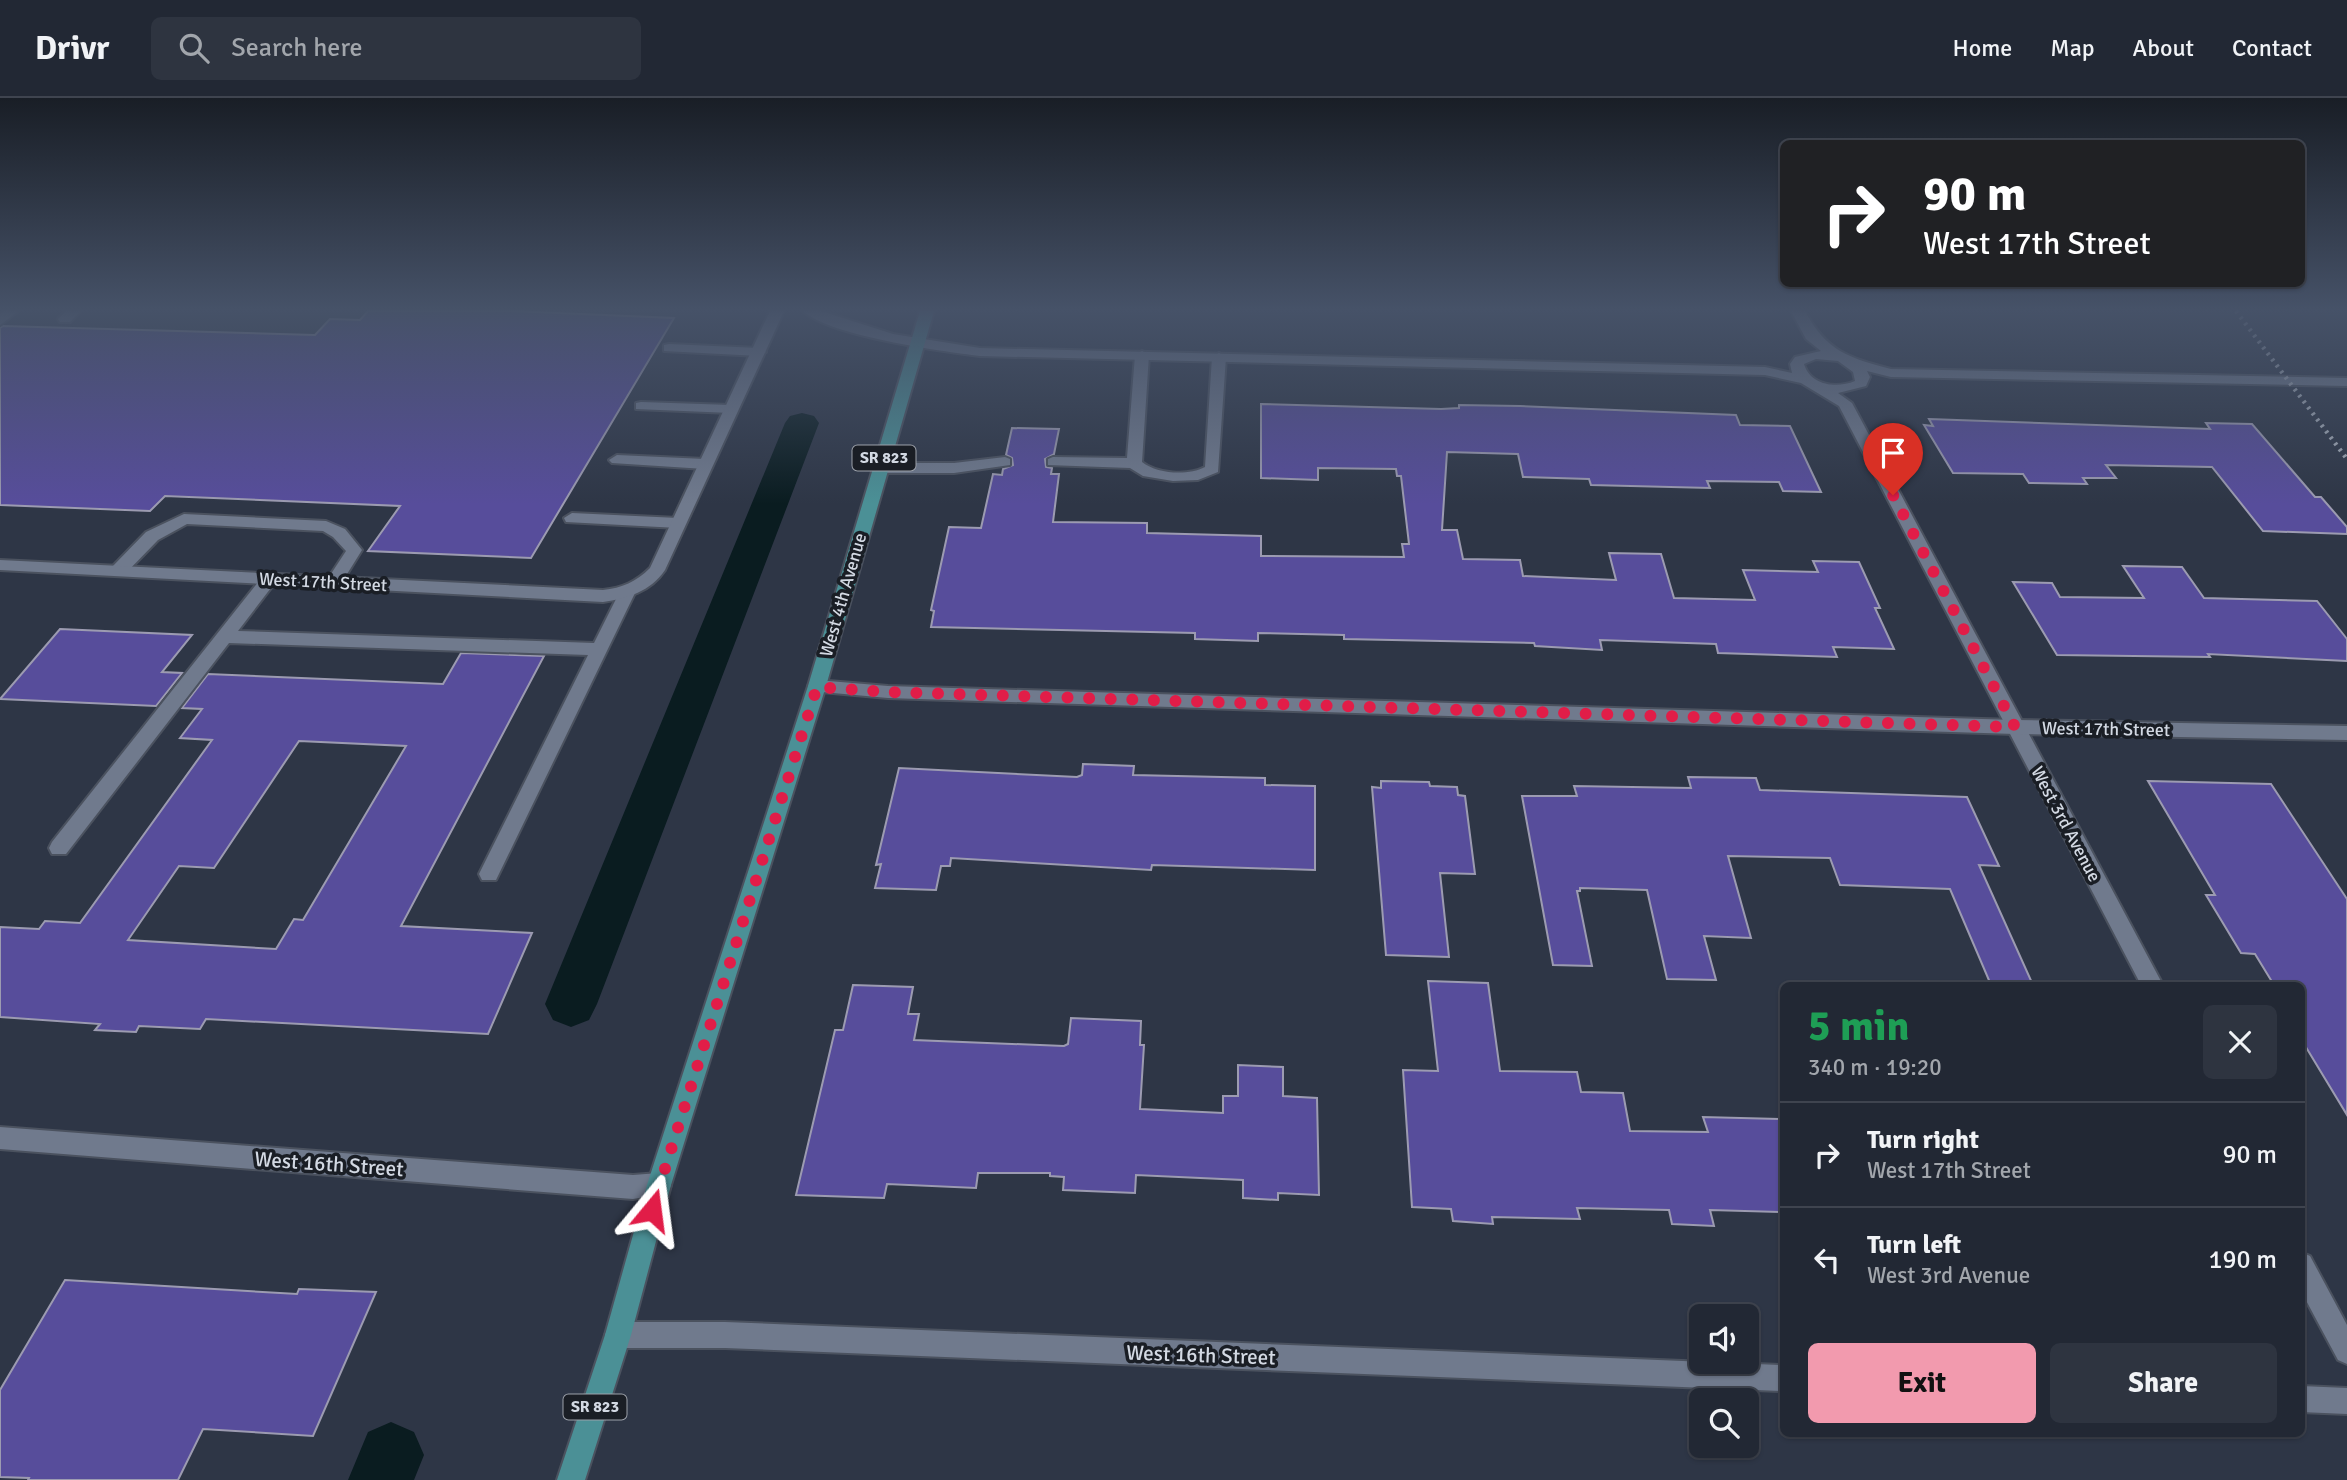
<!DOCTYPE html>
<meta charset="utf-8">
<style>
body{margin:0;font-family:Signika,sans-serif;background:#2e3440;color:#f1f3f6;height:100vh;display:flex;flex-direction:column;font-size:26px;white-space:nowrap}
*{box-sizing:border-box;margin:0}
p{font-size:23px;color:#a2a6ac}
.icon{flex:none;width:38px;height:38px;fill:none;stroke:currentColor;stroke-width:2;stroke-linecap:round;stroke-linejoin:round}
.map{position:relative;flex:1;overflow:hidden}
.panel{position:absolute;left:1780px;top:884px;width:525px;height:455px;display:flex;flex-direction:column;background:#222834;border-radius:10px;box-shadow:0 2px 5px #0004,0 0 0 2px #3f444f}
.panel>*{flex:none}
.hud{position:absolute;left:1780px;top:42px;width:525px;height:147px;border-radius:10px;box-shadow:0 2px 5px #0004,0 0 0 2px #3f444f;background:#202124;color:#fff;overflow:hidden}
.buttons{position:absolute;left:1689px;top:1206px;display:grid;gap:14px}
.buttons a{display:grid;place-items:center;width:70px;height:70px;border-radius:10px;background:#222834;box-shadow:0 2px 5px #0004,0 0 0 2px #3f444f;font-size:35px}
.pin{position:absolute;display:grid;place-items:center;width:60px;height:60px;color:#fff;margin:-72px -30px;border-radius:50% 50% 50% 0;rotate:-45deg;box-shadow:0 0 7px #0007}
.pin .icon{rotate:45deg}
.me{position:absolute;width:77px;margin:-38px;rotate:16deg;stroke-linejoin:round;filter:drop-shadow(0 0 5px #0008)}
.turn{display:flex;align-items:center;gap:24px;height:147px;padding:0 28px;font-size:32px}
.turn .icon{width:91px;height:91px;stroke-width:2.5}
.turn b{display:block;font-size:49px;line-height:60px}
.round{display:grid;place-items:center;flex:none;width:74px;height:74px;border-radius:10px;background:#2e3440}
.overview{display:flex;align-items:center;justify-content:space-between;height:119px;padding:0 28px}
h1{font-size:42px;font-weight:700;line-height:52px;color:#1e9e55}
.cta{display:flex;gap:14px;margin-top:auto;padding:14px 28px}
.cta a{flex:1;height:80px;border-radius:10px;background:#f29aae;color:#111;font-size:28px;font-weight:700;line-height:80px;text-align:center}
.cta a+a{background:#2e3440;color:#f1f3f6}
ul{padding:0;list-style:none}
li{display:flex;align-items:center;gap:21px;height:105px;padding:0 28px;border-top:2px solid #3f444f}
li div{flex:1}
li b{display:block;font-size:26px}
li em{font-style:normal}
header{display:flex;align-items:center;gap:42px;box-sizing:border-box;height:98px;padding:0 35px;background:#222834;border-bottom:2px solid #3f444f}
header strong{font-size:33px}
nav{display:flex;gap:38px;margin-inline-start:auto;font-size:24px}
.search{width:490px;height:63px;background:#2e3440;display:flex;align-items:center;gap:18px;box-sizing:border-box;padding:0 24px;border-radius:10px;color:#a2a6ac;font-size:26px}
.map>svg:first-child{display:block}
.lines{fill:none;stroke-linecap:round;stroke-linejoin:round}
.canal{fill:#0a1c20;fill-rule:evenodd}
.building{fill:#574d9b;stroke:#9c9bb1;stroke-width:2;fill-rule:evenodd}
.service-casing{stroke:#4b525f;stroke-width:4}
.minor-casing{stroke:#4b525f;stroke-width:4}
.tertiary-casing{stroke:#4b525f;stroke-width:4}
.primary-casing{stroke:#4b525f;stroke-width:4}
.service{fill:#707a8d;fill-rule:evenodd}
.minor{fill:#707a8d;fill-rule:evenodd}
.tertiary{fill:#707a8d;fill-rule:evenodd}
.primary{fill:#4b9096;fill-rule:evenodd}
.rail{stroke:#a7aeb9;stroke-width:4.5;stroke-dasharray:2.5 5;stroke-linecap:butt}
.route{stroke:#e11d48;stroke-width:12;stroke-dasharray:0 21.6}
.labels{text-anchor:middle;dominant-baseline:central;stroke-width:7;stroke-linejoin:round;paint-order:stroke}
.shield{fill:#1a1e25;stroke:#9ca1aa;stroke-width:2}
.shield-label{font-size:16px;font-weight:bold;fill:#d3d9e3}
.street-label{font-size:18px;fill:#d3d9e3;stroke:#1a1e25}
.near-street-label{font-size:21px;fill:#d3d9e3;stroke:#1a1e25}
</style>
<header>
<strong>Drivr</strong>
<div class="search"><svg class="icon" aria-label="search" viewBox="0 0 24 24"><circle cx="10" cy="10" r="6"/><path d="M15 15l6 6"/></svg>Search here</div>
<nav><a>Home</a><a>Map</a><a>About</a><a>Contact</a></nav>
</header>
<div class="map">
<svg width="2347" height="1382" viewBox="0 0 2347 1382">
<rect width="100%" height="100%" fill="#2e3646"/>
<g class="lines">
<!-- canal -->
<path class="canal" d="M802,315L814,318L819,325L597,906L589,922L571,929L553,922L545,906L785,325L790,318Z
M391,1324L414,1334L424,1357L414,1382H348L368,1334Z"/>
</g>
<!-- building -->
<path class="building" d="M368,213H512L674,220L531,460L368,453L400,408L165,398L150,413L0,407V230L3,228L315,237L330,221L360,222Z
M1261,306L1441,311L1459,310V307L1520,308L1736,317L1740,327L1790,328L1821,394L1783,393L1779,384L1707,383L1710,390L1591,387L1589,381L1523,379L1518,356L1447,354L1442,432H1457L1463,461L1520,462L1523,478L1616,482L1609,455L1661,456L1674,500L1755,502L1743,472L1818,474L1813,463L1859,464L1880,510H1875L1894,551L1833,549L1837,559L1718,555L1716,546L1600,542L1602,552L1535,548L1534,545L1344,541V537L1258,535V543L1195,541V535L931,529L934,513L931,512L949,429L981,430L993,376L1002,377L1003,371L1013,367L1012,360L1006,357L1012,330L1059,331L1054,356L1045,361L1046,369L1052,370L1051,376H1059L1053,424L1147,425V435L1261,438V458L1404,459L1402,446H1409L1401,378H1397L1396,371L1318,370V382L1261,380Z
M1929,321L2210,331L2206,325L2252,326L2315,399H2321L2347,429V436L2263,433L2212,369L2106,367L2116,380H2083L2087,386L2029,385L2023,376L1953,375L1924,327L1933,328Z
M2123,468L2182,469L2204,500L2317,503L2347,541V563L2208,556L2210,559L2057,557L2013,484L2052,485L2060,499L2144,500Z
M60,531L192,537L162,574L182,575L156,608L0,601Z
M461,555L544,558L401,828L532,835L488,936L206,921L200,931L139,928L136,934L95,932L100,926L0,919V829L39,831L45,823L80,825L212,642L180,640L202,611L182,610L208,576L443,586ZM299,643L406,648L303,822L294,821L276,851L128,842L179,768L214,770Z
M1083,666L1134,668L1133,677L1265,680V687L1315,688V772L1152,767L1151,772L951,760L950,768H941L936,792L875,790L881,766L876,767L899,670L1077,679L1082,677Z
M1688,679L1756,680L1760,692L1967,699L1999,768L1979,767L2033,887H1991L1950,791L1840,787L1830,760L1728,758L1751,840L1704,838L1716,882L1667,881L1647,792L1580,790V793H1577L1592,868L1553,867L1522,698H1577L1574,688L1691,690Z
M1381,683L1429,684L1430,688L1457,689L1458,697L1465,698L1475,776L1440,775L1449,859L1386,857L1372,689L1381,690Z
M2148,683L2271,686L2347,801V1017L2301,941V887H2274L2255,856L2241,855L2206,797H2215Z
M1428,883L1488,885L1500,973L1577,974L1581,994L1623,995L1630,1033L1708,1034L1703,1019L1783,1021V1114L1710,1112L1714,1128L1672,1126L1669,1112L1577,1110L1580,1121L1492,1119L1493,1126L1453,1123L1451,1111L1412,1109L1403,972L1438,973Z
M853,887L913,889L908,916H919L914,942L1064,948L1068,946L1071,920L1141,923L1140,947H1144L1140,1011L1223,1015V998H1238V967L1283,969V998L1317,1000L1319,1097L1278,1095V1102L1243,1100V1082L1136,1077L1135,1095L1063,1092L1064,1079L1050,1078V1075H978L976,1090L887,1086L884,1100L796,1097L835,932H843Z
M65,1182L297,1196L299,1191L376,1194L313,1338L203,1331L178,1382H28L29,1380L0,1379V1292Z"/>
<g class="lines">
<!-- service casing -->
<g class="service-casing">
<path id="service" d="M4,213H19L0,227V216Z
M66,213H81L70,224H60L58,221Z
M669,246L759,250L766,254L759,258L664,253V247Z
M1142,253L1149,257L1142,364C1157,376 1188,378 1205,369L1212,259L1219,255L1226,259L1218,374L1198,382L1173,383L1143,378L1130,370L1048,367V361L1053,359L1127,360L1135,257Z
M641,304L731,307L738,311L731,315L636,311V305Z
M617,357L705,361L713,366L705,371L612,365L609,362Z
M1005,359L1010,361V367L954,375H881L873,370L881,365H954Z
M572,415L678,420L686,425L678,430L566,424L564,420Z
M184,416L326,423L345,431L362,452L339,489L333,491L325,485L346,453L333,439L323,433L187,426L158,442L124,477H112L110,473L112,469L146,434Z
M269,477L277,482L238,533L594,545L621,491H633L635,495L496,782H482L479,776L588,557L229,545L66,756H52L49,750L52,744L263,478Z"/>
</g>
<!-- minor casing -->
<g class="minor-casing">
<path id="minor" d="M770,213H784L665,472C650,494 628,500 603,504L0,472V462L603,492C622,490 636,484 650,470Z
M803,213H821L893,236L980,250L1765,269L1792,275L1790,266L1795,259L1821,253L1806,241L1791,213H1805C1826,253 1849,260 1891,271L2347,280V288L1891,279L1867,273L1870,279L1866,288L1838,295L1852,305L2163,887H2141L1839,308L1801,285L1765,277L980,258C941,253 830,238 803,213ZM1816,261L1838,263L1853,274L1855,283C1836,291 1810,287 1804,266Z
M2301,1154L2310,1158L2347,1227V1266L2338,1262L2301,1193Z
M618,1224H725L1783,1267V1293L725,1250H618L609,1246L605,1237L609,1228Z
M2301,1288L2347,1290V1316L2301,1314Z"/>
</g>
<!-- tertiary casing -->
<g class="tertiary-casing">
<path id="tertiary" d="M817,582L888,588L2015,622L2347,628V642L2015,636L888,600L811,593L808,588Z
M0,1029L633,1077L659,1075L668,1079L671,1087L668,1095L633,1101L0,1051Z"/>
</g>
<!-- primary casing -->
<g class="primary-casing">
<path id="primary" d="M920,213H934L826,588L671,1087L631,1237L585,1382H557L605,1237L647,1087L808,588Z"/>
</g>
<!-- service -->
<use href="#service" class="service"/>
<!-- minor -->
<use href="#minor" class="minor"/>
<!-- tertiary -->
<use href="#tertiary" class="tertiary"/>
<!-- primary -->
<use href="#primary" class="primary"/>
<!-- rail -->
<path class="rail" d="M2236,213L2347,361"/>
</g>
<!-- sky -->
<linearGradient id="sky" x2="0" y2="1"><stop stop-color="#191e26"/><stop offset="0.52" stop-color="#465268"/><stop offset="1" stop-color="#465268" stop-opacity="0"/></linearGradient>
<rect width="2347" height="406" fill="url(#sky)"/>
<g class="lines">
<!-- route -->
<path class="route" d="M652,1112L817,589L888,594L2015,629L1893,397"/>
</g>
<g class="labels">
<!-- shield labels -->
<g class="shield">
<rect x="852.5" y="347.5" width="63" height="25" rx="5"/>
<rect x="563.5" y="1296.5" width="63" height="25" rx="5"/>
</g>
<g class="shield-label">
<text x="884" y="360">SR 823</text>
<text x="595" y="1309">SR 823</text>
</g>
<!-- street labels -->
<g class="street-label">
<text transform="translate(323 484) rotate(3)">West 17th Street</text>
<text transform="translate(843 497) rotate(-74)">West 4th Avenue</text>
<text transform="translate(2106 631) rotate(1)">West 17th Street</text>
<text transform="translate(2066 726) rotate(62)">West 3rd Avenue</text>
</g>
<!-- near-street labels -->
<g class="near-street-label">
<text transform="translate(329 1066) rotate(4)">West 16th Street</text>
<text transform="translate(1201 1257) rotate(2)">West 16th Street</text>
</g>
</g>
</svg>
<div class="buttons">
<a><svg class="icon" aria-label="sound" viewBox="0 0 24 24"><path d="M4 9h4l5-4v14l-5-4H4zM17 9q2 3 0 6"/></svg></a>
<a><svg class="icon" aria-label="search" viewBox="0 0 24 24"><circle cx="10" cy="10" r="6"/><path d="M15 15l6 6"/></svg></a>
</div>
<div class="pin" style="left:1893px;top:397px;background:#d93025"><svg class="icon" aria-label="arrive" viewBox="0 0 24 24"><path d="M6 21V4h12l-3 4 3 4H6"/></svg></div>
<svg class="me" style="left:652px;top:1112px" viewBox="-20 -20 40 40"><path d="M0-17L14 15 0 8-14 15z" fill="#e11d48" stroke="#fff" stroke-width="4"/></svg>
<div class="hud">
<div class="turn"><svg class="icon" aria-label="right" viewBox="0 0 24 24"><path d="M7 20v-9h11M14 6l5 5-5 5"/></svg><div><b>90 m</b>West 17th Street</div></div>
</div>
<section class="panel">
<div class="overview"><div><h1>5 min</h1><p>340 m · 19:20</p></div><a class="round"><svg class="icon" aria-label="close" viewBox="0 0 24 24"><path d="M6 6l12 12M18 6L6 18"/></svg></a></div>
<ul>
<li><svg class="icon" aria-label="right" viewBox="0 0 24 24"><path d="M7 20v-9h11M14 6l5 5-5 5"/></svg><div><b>Turn right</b><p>West 17th Street</p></div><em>90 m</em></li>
<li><svg class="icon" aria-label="left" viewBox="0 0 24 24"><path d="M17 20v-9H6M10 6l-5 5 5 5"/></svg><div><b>Turn left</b><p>West 3rd Avenue</p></div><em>190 m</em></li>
</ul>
<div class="cta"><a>Exit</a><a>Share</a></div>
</section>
</div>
